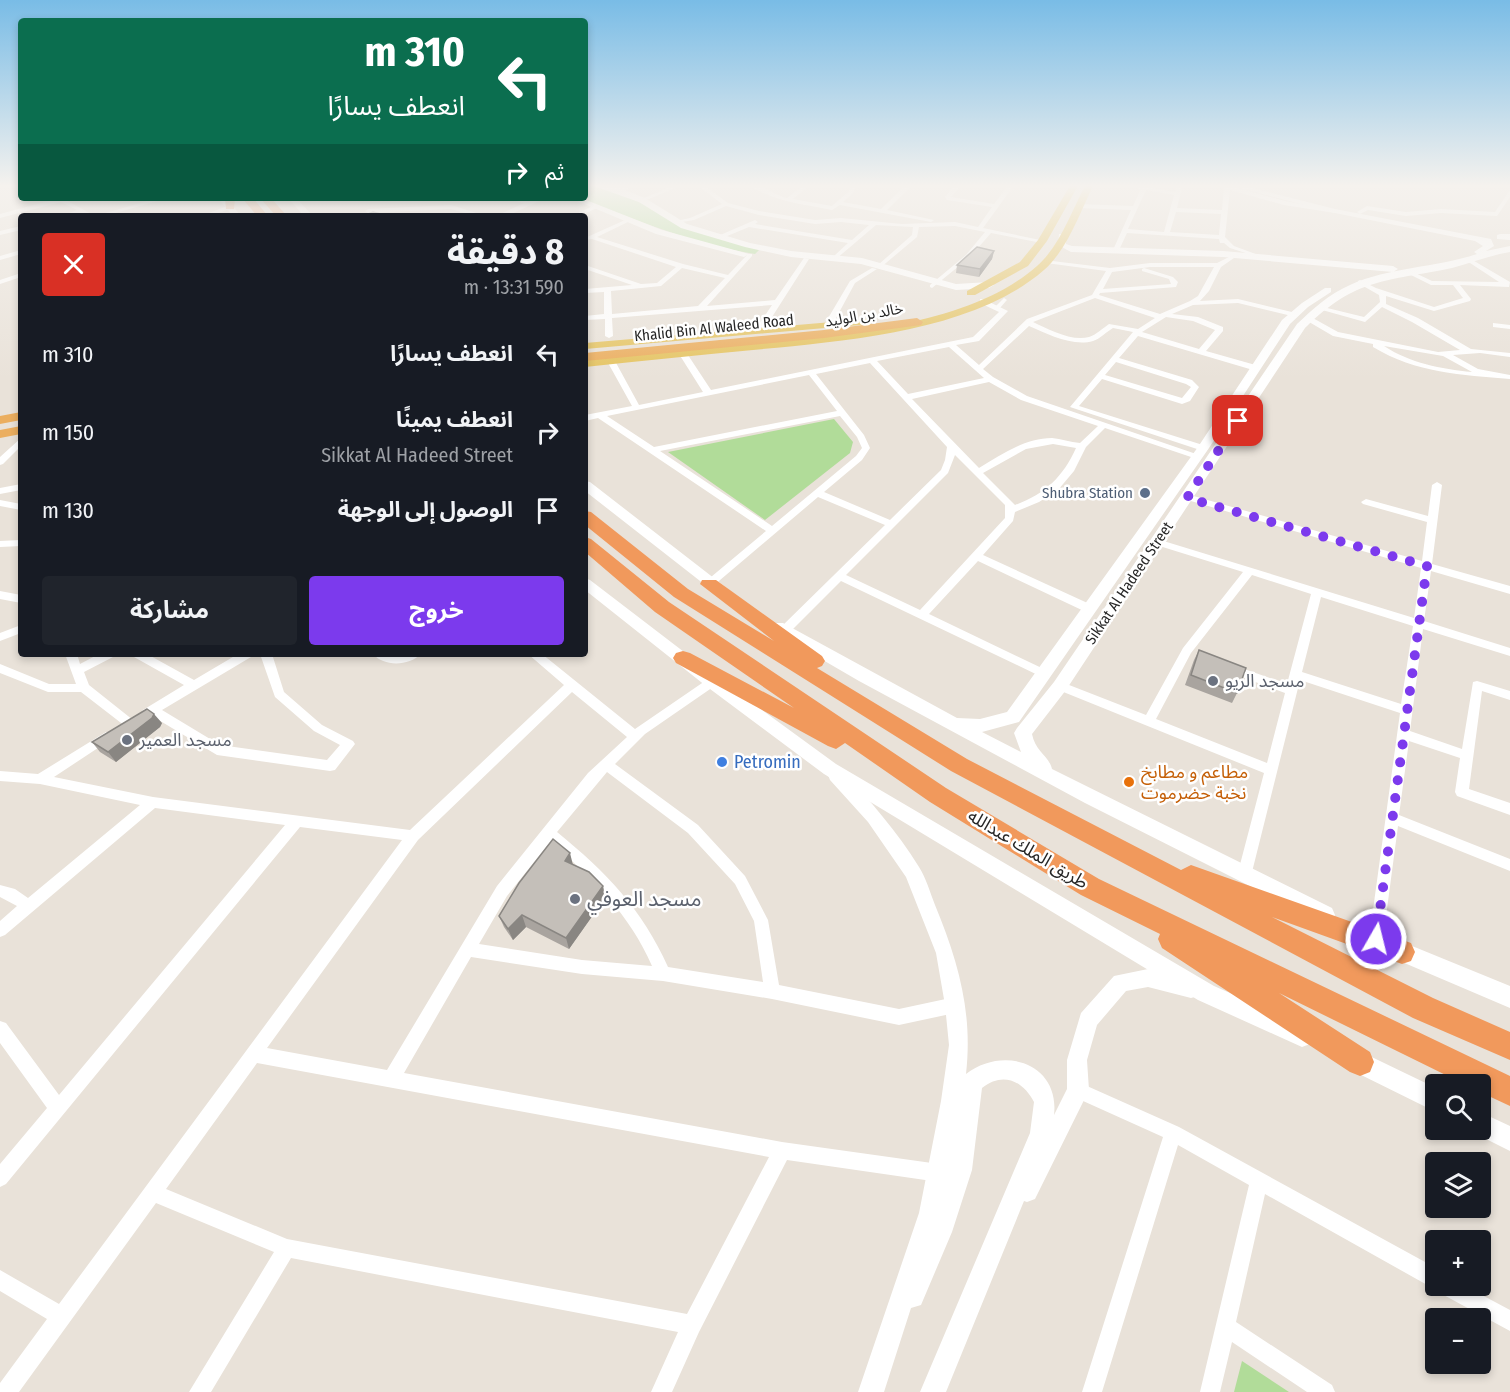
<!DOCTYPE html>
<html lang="ar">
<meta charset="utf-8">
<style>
body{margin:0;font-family:"Fira Sans Condensed","Noto Sans Arabic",sans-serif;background:#20242c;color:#f1f3f6;direction:rtl;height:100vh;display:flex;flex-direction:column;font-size:22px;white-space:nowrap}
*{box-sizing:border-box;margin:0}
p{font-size:20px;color:#9ea1a6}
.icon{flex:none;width:33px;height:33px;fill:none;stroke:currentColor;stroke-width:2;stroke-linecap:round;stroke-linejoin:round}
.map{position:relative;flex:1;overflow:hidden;direction:ltr}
.side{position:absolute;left:18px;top:213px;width:570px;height:444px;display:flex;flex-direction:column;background:#171b24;border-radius:6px;box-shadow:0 3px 9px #0003;direction:rtl}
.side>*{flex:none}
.hud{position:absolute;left:18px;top:18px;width:570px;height:183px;border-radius:6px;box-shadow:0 3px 9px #0003;direction:rtl;background:#0b6e4f;color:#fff;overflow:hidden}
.tools{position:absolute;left:1425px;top:1074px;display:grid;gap:12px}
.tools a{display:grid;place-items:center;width:66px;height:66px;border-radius:6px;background:#171b24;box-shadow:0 3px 9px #0003;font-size:30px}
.pin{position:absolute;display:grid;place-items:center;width:51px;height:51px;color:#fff;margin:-26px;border-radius:12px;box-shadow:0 3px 9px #0006}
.me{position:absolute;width:66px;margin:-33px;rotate:8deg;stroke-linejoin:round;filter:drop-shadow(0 0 4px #0008)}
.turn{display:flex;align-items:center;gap:21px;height:126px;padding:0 24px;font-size:27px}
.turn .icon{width:78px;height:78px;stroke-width:2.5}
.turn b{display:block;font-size:42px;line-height:51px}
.then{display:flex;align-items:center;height:57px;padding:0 24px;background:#0003;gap:12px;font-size:22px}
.round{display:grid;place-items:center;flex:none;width:63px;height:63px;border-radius:6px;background:#20242c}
.head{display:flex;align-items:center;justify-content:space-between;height:102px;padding:0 24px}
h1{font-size:36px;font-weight:700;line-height:45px}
.cta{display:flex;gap:12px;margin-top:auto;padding:12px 24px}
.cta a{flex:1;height:69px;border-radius:6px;background:#7c3aed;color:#fff;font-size:24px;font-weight:700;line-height:69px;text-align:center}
.cta a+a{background:#20242c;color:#f1f3f6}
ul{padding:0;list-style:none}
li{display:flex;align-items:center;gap:18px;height:78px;padding:0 24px}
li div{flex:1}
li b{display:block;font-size:22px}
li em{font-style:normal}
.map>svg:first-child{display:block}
.green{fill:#b1dc99}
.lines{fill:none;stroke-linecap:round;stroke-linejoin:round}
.pedestrian{fill:#fff;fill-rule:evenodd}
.minor{fill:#fff;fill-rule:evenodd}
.tertiary{fill:#fff;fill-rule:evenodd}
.secondary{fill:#fff;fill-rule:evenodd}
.primary{fill:#e5c462;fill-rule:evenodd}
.trunk{fill:#ebae5f;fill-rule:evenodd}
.motorway{fill:#f1995c;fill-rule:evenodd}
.wall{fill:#a9a49f}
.shaded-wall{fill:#898682}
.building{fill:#c4bfb9;stroke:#898682;stroke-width:1.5}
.route{stroke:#7c3aed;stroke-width:10;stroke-dasharray:0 18}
.service-dot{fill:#5c6f8a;stroke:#fff;stroke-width:2}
.worship-dot{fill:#6b7280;stroke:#fff;stroke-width:2}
.shop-dot{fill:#3f7fe0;stroke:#fff;stroke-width:2}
.food-dot{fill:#e8710a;stroke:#fff;stroke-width:2}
.labels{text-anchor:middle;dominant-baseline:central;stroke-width:5;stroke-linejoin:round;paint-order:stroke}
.far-street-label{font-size:15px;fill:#272727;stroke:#fff}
.far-service-label{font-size:15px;fill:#4e5e75;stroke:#fff;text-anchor:end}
.worship-label{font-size:18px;fill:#5b616d;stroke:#fff;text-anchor:start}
.shop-label{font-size:18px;fill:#366cbe;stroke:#fff;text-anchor:start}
.food-label{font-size:18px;fill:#c56008;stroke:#fff;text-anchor:start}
.street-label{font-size:18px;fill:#272727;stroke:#fff}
.near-worship-label{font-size:21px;fill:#5b616d;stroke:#fff;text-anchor:start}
</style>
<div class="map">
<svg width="1510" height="1392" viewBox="0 0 1510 1392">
<rect width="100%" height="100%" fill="#e9e2d9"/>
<!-- green -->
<path class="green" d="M585,184L600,186L658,210L687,229L760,249L755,254C694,244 636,220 579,198H585Z
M834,419L853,442L850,453L765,520L668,452Z
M1242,1361L1289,1392H1234Z"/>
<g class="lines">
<!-- pedestrian -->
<path class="pedestrian" d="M1004,298L1007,300L1006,301L1000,308H996V306Z"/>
<!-- minor -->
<path class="minor" d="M0,184H5L0,186Z
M631,184H638L620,192L615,191Z
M678,184H685L644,201L639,200Z
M696,184H702L728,203L759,211L815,220L841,218L902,224L955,222L978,227L992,207L947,200L945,197L956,184H962L951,197L994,204L1009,184H1015L983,228L1045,241L1042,243L991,233L970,257L932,288L930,287V285L966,255L985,232L955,226L919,227L917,237L880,268L878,267V265L912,235L913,227L876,225L836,259L833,257L834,256L848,243L749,227L720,239L718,238V236L755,220L758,222L755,224L852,240L869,225L841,222L815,224L759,215L726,206L694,220L676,223V221L690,218L722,204Z
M748,184C761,183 774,195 787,198L805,184H811L793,199L832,206L848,192L852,184H858L852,194L843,202L881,209L907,184H913L887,210L934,220L931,222L840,205L832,210C803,204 773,202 748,184Z
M1119,184H1130L1175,192L1177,184H1183L1177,208L1222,210L1224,187L1227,185L1285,201L1338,211L1335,213L1284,205L1230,190L1225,237L1234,246L1261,256V258L1230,248L1224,243H1220L1219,239L1127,233L1119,250L1116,252L1113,250L1131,210L1078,208L1075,206L1078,204L1133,206L1141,189ZM1146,190L1174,195L1164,232L1128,229ZM1176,212L1221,214L1219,235L1170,232Z
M1510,190V197L1497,216L1441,213L1406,216L1368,210L1360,214L1357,212L1367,206L1406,212L1441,209L1495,212Z
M55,198H62L95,216L158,198H168L105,216H87L82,213L61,216L77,210L61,202L0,218V214L56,199Z
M505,198H516L533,203L530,205Z
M230,205L232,208L210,216H201Z
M451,205L486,216H476L451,209L368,213L365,211L368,209Z
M595,205L597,208L580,216H572Z
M625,220L630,221L597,237L683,264L728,275L748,254H752V256L707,306L775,300L804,258L809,259L765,328L758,326L772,305L612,318L613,336L609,338L605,336V319L585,320V316L604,314V292L585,293V289L632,285L585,269V265L641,284L657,283L676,267L592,239L585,240V238ZM682,268L725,278L698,306L612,314L611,291L661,286Z
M21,226V230L0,235V231Z
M21,250V254L0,260V256Z
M1231,256L1234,258L1221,267L1209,291L1200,301L1238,299L1296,313V317L1238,303L1193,305L1172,314L1198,317L1223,327V331L1206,351L1259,366V370H1253L1138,336L1119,358L1192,380L1199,387L1190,401L1182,404L1102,379L1079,406L1206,446V450H1200L1070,407L1133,332L1113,328C1106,332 1100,339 1093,341C1073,347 1047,334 1029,326L983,369L993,377L1027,396L1202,456L1200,458H1194L1105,428L1086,447L1074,471L1058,490L1039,502L1015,512L1013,521L983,555L1094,606L1095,609L1094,612H1086L978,561L929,614L1048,671L1050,674L1048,677L1044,678L841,581L788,634H780L778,631L780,628L885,525L818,497L713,586H705L704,584L705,582L766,531L598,418L585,421V415L632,406L607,361L608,359L615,361L639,405L703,392L679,354L680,352H686L711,390L973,337L999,312L980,303V299H983L1008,311L979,341L956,345L979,365L1027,319L1092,295L1106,271L1046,263L1044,262V260L1110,268L1150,263H1217ZM1150,267H1214L1198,296L1190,301L1160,314L1099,295L1100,293L1176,287L1178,282L1173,277L1144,268L1142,269V271L1169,279L1171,284L1103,289L1112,272ZM1095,298L1155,318L1138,329L1109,324C1103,328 1096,335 1089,337C1072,342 1048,329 1033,322ZM1166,317L1193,321L1215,330L1199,349L1142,332ZM949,347L984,378L908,394L877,361ZM1116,362L1186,384L1191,387L1182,398L1105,375ZM870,363L947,447L945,460L941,470L890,520L824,492L862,460L870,448L864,435L816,374ZM809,375L837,411L654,447L607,416ZM989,382L1021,400L1098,426L1080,443C1070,442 1061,439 1052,438C1025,438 1001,455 979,468L912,399ZM840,416L857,437L862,448L856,456L772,526L660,451ZM1053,444L1076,448C1063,477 1045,494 1015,505L983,473L1026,449ZM955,455L1005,505V518L920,610L846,575L948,473Z
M1469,258L1510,282L1509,287L1460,285L1471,299L1470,301L1434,311L1386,296V304L1418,318L1471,349L1510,353V357L1480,353L1453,355L1478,369L1510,375V379C1462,375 1416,373 1373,347V344L1333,336L1304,319L1311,317L1338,332L1438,352L1460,350L1412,322L1382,307L1365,322L1315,308L1319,306L1364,317L1380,302L1379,295L1358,283V281L1360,280L1376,288L1434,307L1463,298L1453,285H1431L1409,274V272L1411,271L1432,281L1499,282L1467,261L1466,260ZM1384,346L1443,356L1472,372C1441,369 1410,363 1384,346Z
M872,268L877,269L855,283L835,320L828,322L827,320L850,281Z
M21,273V277L0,284V280Z
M1493,323L1510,325V329L1493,327Z
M21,438V446L3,464L0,465V457Z
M1437,482L1442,485L1432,564L1510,586V594L1431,571L1424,621L1510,648V656L1423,629L1410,731L1462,749L1473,682L1477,681L1510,691V700L1482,691L1469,789L1510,803V815L1457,796L1455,792L1460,758L1409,741L1399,815L1510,859V871L1398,826L1383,939L1381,944L1376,946L1371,944L1369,939L1400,713L1300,680L1251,876L1249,880L1244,882L1239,880L1237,876L1264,773L1056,689L1054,686L1060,682L1064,683L1146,715L1183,648L1243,572L1153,544L1152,542L1157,539L1414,618L1421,568L1184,499L1182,497L1184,495H1190L1422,561L1427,522L1363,504L1361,502L1366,499L1428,516L1432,485ZM1252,575L1311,594L1287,684L1230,664L1224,668L1226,671L1285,693L1267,763L1156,719L1191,653ZM1321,597L1413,626L1401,704L1302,672Z
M21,484V490L0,494V488Z
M0,500L21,504V510L0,506Z
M21,540V546L0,547V541Z
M0,591L21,595V603L0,599Z
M21,625V633L0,641V633Z
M65,654H77L80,664L99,654H115L113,657L84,672L89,685L133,720L135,723L133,726H125L81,692H48L0,673V664L49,684H76Z
M132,654H147L194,680L238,654H253L251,657L162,710L220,745L327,760L340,745L314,731L275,697L260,654H272L284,692L322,725L353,741L355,744L335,770L330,771L217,755L152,716L147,718L143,716L141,713L143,710L184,685L134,657Z
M373,654H421C409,666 384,667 373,654Z
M528,654H542L635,729L708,679H716L718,682L716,685L645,734L615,764L698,825L745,876L768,920L779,985L899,1009L955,997L961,1000L963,1005L961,1010L955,1013L899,1025L772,999L663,981L582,974L471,957L404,1073L782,1142L939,1164L945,1167L948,1173L945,1179L939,1182L787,1160L699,1332L672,1392H651L678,1332L291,1258L211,1392H189L274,1252L156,1203L19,1392H0V1383L47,1319L0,1291V1270L59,1304L402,840L300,827L6,1184L0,1187V1164L47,1108L0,1043V1021L6,1023L59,1095L285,825L155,808L5,935L0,937V921L17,906L0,897V885L15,889L28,898L140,805L40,784L0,781V771L38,774L106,732L110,734L112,737L110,740L54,777L153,797L410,830L564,685ZM572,692L627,737L588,773L497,886L387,1070L267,1048L418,840ZM607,772L688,833L735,884L754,921L763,982L668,967C642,909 606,872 557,832ZM550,842C592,877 630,915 652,966L582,960L479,944L507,896ZM257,1063L769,1157L687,1314L287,1239L166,1189Z
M1078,1082L1179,1127L1436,1268V1286H1465L1510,1310V1331L1440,1293L1438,1288L1429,1286L1265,1194L1236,1322L1332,1385L1335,1392H1307L1232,1342L1220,1392H1200L1249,1185L1178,1145L1102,1392H1082L1163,1137L1072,1096L1070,1090L1072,1084Z"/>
<!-- tertiary -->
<path class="tertiary" d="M836,768L842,770C870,801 897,831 919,867C926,878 930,892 935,905C958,961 973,1012 966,1074C1003,1045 1060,1063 1054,1115L1067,1089V1060L1081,1013L1114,976L1148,969L1198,982L1201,989L1198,996L1191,998L1148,987L1126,991L1097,1025L1087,1060L1089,1090L1035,1199L1027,1202L1024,1201L946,1392H920L1030,1133L1034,1102C1023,1081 1003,1071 982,1088L972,1170L952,1232L921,1305L911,1308L884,1392H858L919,1213L941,1101L949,1045L945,1005L936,953L906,877L868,822L830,780L828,775L830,770Z"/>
<!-- secondary -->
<path class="secondary" d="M588,184H610L645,198L687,224L750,243L791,251L862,258L956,284L989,282L994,285L989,288L956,290L861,264L791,257L745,247L681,228L639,202Z
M1224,184H1236L1335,209L1491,239L1494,246L1486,251L1510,246V252C1490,255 1472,263 1452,268C1385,282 1357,277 1305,328L1066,690L1032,734C1035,751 1049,756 1052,769L1332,908L1335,915L1332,922L1325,924L1085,803L859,681L773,631L770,627L773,623H783L957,718L980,719L1007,712L1198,447L1282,320L1302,303L1325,288H1331V292L1308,307L1290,324L1209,448L1019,722L982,732L1021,752L1014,733L1017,728L1054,682L1297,324C1313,309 1329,294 1350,285C1389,267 1435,268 1477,254L1474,252L1483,246L1475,241L1335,213Z
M218,198H226L241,216H233Z
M288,198H296L313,216H304Z
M535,198H546L507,216H496Z
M570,198H581L662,230L749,254L744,257L656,234Z
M1059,234H1065L1066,244L1072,246L1223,251L1393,266L1398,269L1393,272L1223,257L1071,252L1058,245Z
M1500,234H1510V240L1497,239V235Z
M585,481L590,482L728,589L730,592L728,595H718L585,491Z
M585,578L590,580L718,678L836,764L1214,986L1310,1028L1313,1036L1310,1044L1302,1047L1198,1000L824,774L706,686L585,590Z
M1395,939L1510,986V1008L1388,956L1385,949L1388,942Z
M1353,1048L1436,1088V1112L1345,1067L1342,1059L1345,1051Z
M1480,1112L1510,1126V1151L1472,1132L1470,1130H1480Z"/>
<!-- primary -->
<path class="primary" d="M1071,184H1079L1047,241L1028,266L975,295H967V291L1020,262L1038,240Z
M1086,184H1094C1080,212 1068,249 1044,270C973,332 843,341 753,350C697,355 641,361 585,367V359C641,354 696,349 752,343C841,334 968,327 1037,266C1060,246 1072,210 1086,184Z
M867,319L871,320V324L585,349V343Z"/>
<!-- trunk -->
<path class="trunk" d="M917,318L923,322L921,325L824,338L585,361V353L824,330Z
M21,412V420L0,424V416Z
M21,426V434L0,438V430Z"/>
<!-- motorway -->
<path class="motorway" d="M225,198H235L234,209H226Z
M242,198H253L268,216H257Z
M260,198H271L287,216H276Z
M585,511L591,512L688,589L774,641L700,584L702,580H716L822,656L825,661L822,666L817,668L967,759L1181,870L1191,865L1411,943L1415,952L1411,961L1402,964L1272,917L1433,998L1510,1032V1060L1413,1018L951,771L674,597L585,525Z
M585,537L591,539L669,602L946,788L1099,879L1510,1076V1106L1480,1092V1084H1464L1279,993L1370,1052L1374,1062L1370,1072L1360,1076L1350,1072L1162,948L1158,939L1160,934L1081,895L930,802L845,743L836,749L828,746L676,663L673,658L676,653L683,651L690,653L794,708L655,612L585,552Z"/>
</g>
<!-- wall -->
<path class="wall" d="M994,251L992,259L979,277L956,273L957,265Z
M1199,650L1237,693L1232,703L1185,685L1194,660Z
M162,723L160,727L116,762L100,752L92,742Z
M573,865L603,886L605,898L569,949L526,927L513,940L504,927L499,916Z"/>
<!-- shaded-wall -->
<path class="shaded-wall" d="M994,251L992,259L979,277L980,269Z
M154,714L162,723L160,727L116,762L108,752Z
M570,853L573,865L565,861Z
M603,886L605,898L569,949L566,938Z
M522,915L526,927L513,940L508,929Z"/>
<!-- building -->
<path class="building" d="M373,212L388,216H363Z
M977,247L994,251L980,269L957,265Z
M1199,650L1246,668L1237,693L1191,675Z
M147,709L154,714L152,718L108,752L92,742Z
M553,839L570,853L565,861L589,872L603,886L566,938L522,915L508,929L499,916L519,883Z"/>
<!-- sky -->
<linearGradient id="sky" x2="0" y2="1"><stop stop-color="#79bce6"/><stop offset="0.49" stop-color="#f5f2ee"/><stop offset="1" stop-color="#f5f2ee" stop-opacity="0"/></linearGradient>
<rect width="1510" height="379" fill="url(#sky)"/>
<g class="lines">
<!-- route -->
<path class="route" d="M1238,421L1187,498L1427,566L1376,939"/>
</g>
<!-- markers -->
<circle class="service-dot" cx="1145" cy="493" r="6"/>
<g class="worship-dot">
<circle cx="1213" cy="681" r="6"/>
<circle cx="127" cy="740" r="6"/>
<circle cx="575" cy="899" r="6"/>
</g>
<circle class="shop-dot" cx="722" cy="762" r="6"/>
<circle class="food-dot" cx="1129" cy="782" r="6"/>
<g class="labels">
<!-- far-street labels -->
<g class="far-street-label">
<text transform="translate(864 315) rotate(-10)">خالد بن الوليد</text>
<text transform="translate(714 328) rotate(-6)">Khalid Bin Al Waleed Road</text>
<text transform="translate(1129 583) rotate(-56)">Sikkat Al Hadeed Street</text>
</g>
<!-- far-service labels -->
<g class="far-service-label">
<text x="1133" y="493">Shubra Station</text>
</g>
<!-- worship labels -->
<g class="worship-label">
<text x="1225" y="681">مسجد الريو</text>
<text x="139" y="740">مسجد العمير</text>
</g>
<!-- shop labels -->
<g class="shop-label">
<text x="734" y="762">Petromin</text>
</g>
<!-- food labels -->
<g class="food-label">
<text x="1141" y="772">مطاعم و مطابخ<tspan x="1141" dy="21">نخبة حضرموت</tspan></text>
</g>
<!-- street labels -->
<g class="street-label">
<text transform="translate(1028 849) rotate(31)">طريق الملك عبدالله</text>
</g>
<!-- near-worship labels -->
<g class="near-worship-label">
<text x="587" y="899">مسجد العوفي</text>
</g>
</g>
</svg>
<div class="tools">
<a><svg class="icon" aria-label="search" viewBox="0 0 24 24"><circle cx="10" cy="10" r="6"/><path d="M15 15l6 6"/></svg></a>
<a><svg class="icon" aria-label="layers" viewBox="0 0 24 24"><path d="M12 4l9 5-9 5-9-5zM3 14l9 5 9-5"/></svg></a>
<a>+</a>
<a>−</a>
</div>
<div class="pin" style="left:1238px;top:421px;background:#d93025"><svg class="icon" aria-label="arrive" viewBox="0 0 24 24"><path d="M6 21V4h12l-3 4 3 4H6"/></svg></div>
<svg class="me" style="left:1376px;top:939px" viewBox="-20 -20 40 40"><circle r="17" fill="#7c3aed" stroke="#fff" stroke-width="3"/><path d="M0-11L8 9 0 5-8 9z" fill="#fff"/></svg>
<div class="hud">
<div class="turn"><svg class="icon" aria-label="left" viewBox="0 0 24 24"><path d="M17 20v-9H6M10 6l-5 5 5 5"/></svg><div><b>310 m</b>انعطف يسارًا</div></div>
<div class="then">ثم<svg class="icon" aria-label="right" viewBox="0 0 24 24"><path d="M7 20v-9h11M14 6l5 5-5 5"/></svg></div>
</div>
<section class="side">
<div class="head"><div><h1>8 دقيقة</h1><p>590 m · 13:31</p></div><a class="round" style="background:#d93025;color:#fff"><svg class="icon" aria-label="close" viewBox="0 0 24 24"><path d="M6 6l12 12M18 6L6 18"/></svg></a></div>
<ul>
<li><svg class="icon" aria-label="left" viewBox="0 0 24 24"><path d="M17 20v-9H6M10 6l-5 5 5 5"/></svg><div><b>انعطف يسارًا</b></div><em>310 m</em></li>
<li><svg class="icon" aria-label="right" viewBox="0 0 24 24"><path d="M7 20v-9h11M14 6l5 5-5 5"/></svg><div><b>انعطف يمينًا</b><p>Sikkat Al Hadeed Street</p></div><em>150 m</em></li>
<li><svg class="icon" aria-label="arrive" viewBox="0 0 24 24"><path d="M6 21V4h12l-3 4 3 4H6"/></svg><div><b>الوصول إلى الوجهة</b></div><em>130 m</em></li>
</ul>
<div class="cta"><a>خروج</a><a>مشاركة</a></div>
</section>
</div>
